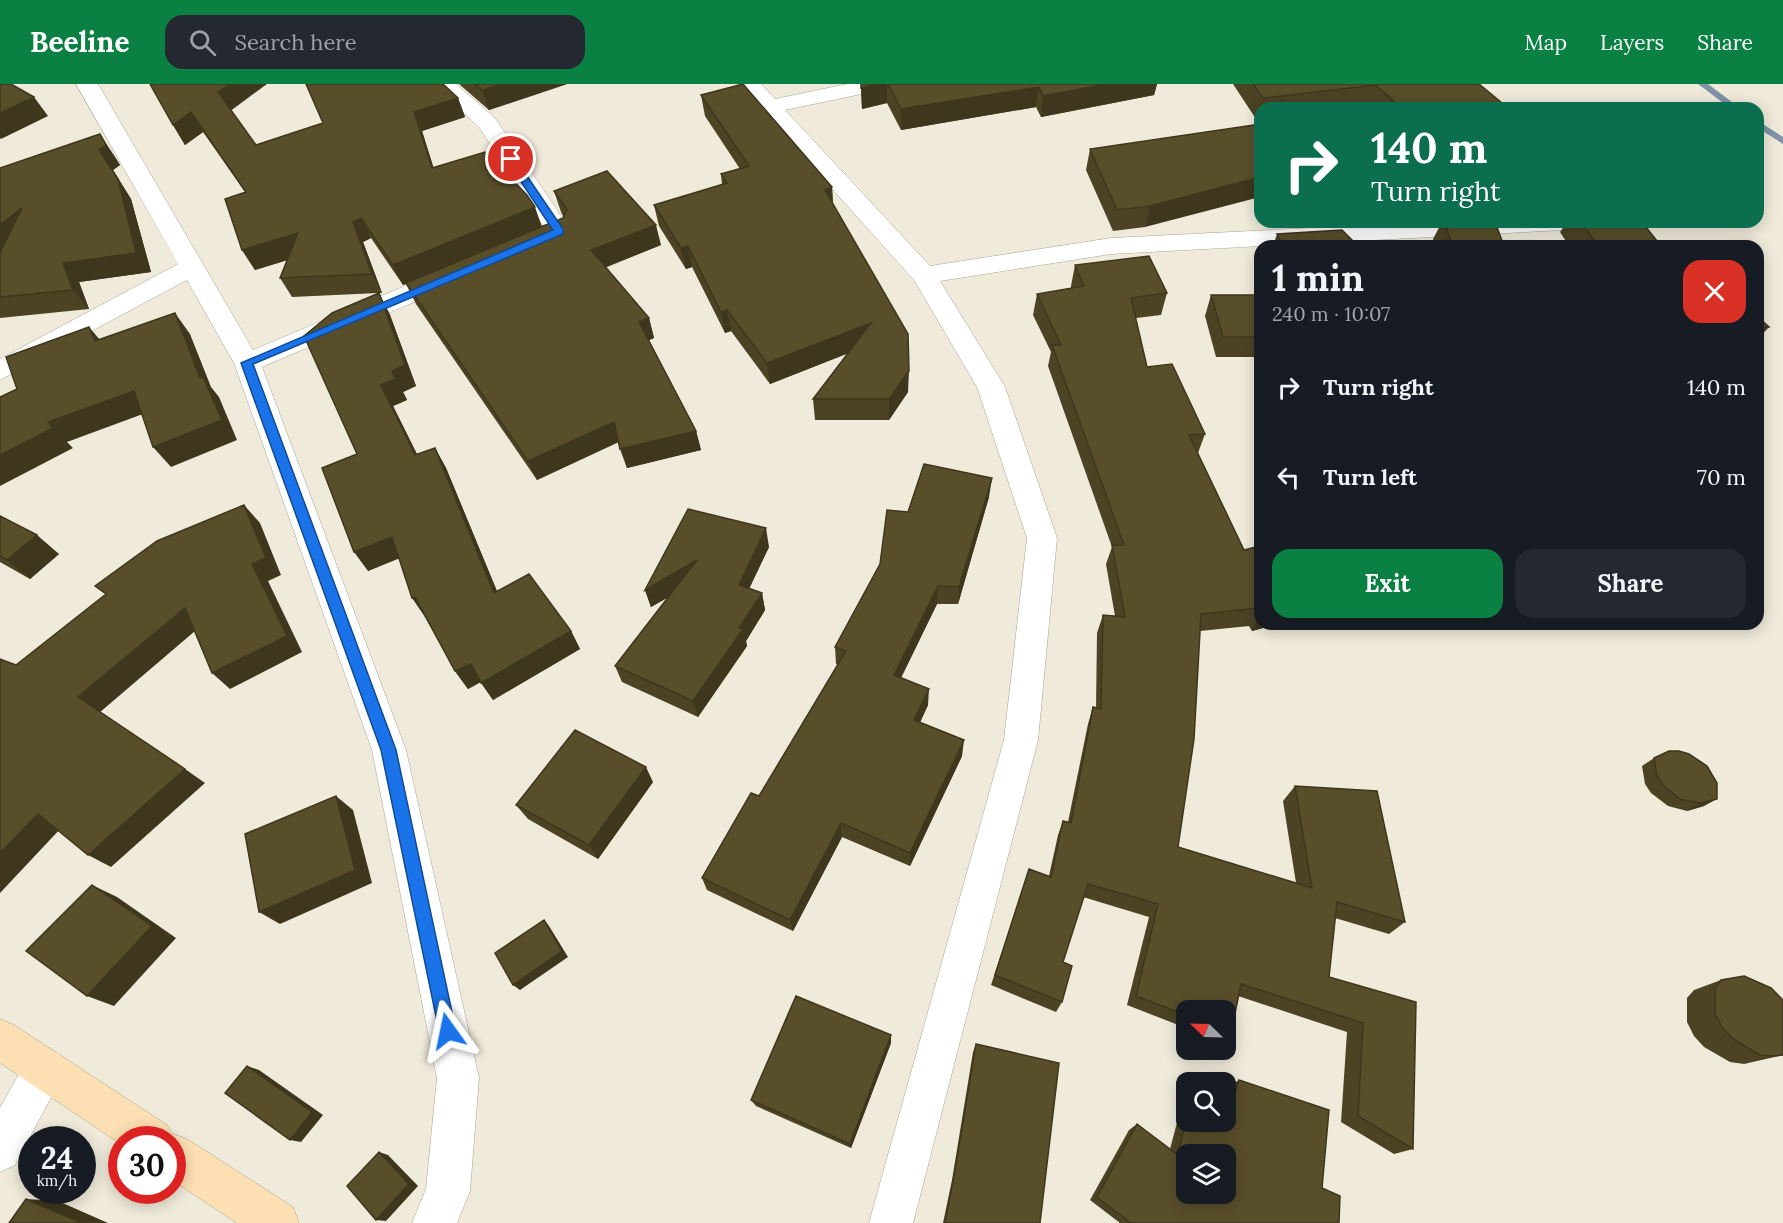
<!DOCTYPE html>
<meta charset="utf-8">
<style>
body{margin:0;font-family:Lora,serif;background:#242831;color:#f1f3f6;height:100vh;display:flex;flex-direction:column;font-size:22px;white-space:nowrap}
*{box-sizing:border-box;margin:0}
p{font-size:20px;color:#9ea1a6}
.icon{flex:none;width:33px;height:33px;fill:none;stroke:currentColor;stroke-width:2;stroke-linecap:round;stroke-linejoin:round}
.map{position:relative;flex:1;overflow:hidden}
.drawer{position:absolute;left:1254px;top:156px;width:510px;height:390px;display:flex;flex-direction:column;background:#171b24;border-radius:18px;box-shadow:0 3px 15px #0003}
.drawer>*{flex:none}
.guide{position:absolute;left:1254px;top:18px;width:510px;height:126px;border-radius:18px;box-shadow:0 3px 15px #0003;background:#0b6e4f;color:#fff;overflow:hidden}
.needle{width:39px;rotate:293deg}
.controls{position:absolute;left:1176px;top:916px;display:grid;gap:12px}
.controls a{display:grid;place-items:center;width:60px;height:60px;border-radius:12px;background:#171b24;box-shadow:0 3px 15px #0003;font-size:30px}
.speed{position:absolute;left:18px;top:1042px;display:flex;gap:12px;font-size:30px;font-weight:700;text-align:center}
.speed>*{display:grid;place-content:center;width:78px;height:78px;border-radius:50%;background:#171b24;box-shadow:0 3px 15px #0003;line-height:1}
.speed small{font-size:15px;font-weight:400}
.speed .limit{border:9px solid #d22;background:#fff;color:#111}
.pin{position:absolute;display:grid;place-items:center;width:51px;height:51px;color:#fff;margin:-26px;border:3px solid #fff;border-radius:50%;box-shadow:0 2px 6px #0007}
.me{position:absolute;width:66px;margin:-33px;rotate:348deg;stroke-linejoin:round;filter:drop-shadow(0 0 4px #0008)}
.turn{display:flex;align-items:center;gap:21px;height:126px;padding:0 18px;font-size:27px}
.turn .icon{width:78px;height:78px;stroke-width:2.5}
.turn b{display:block;font-size:42px;line-height:51px}
.round{display:grid;place-items:center;flex:none;width:63px;height:63px;border-radius:18px;background:#242831}
.overview{display:flex;align-items:center;justify-content:space-between;height:102px;padding:0 18px}
h1{font-size:36px;font-weight:700;line-height:45px}
.cta{display:flex;gap:12px;margin-top:auto;padding:12px 18px}
.cta a{flex:1;height:69px;border-radius:18px;background:#0b8043;color:#fff;font-size:24px;font-weight:700;line-height:69px;text-align:center}
.cta a+a{background:#242831;color:#f1f3f6}
ul{padding:0;list-style:none}
li{display:flex;align-items:center;gap:18px;height:90px;padding:0 18px}
li div{flex:1}
li b{display:block;font-size:22px}
li em{font-style:normal}
header{display:flex;align-items:center;gap:36px;box-sizing:border-box;height:84px;padding:0 30px;background:#0b8043;color:#fff}
header strong{font-size:28px}
nav{display:flex;gap:33px;margin-inline-start:auto;font-size:21px}
.search{width:420px;height:54px;background:#242831;display:flex;align-items:center;gap:15px;box-sizing:border-box;padding:0 21px;border-radius:18px;color:#9ea1a6;font-size:22px}
.map>svg:first-child{display:block}
.lines{fill:none;stroke-linecap:round;stroke-linejoin:round}
.stream{fill:#8193a7;fill-rule:evenodd}
.street-casing{stroke:#a8a394;stroke-width:1}
.secondary-casing{stroke:#a8a394;stroke-width:1}
.street{fill:#fff;fill-rule:evenodd}
.secondary{fill:#fce0b3;fill-rule:evenodd}
.wall{fill:#4c4324}
.shaded-wall{fill:#3e371d}
.building{fill:#584e2a;stroke:#3e371d;stroke-width:1.5;fill-rule:evenodd}
.route{fill:#1a73e8;stroke:#114b97;stroke-width:1.5}
</style>
<header>
<strong>Beeline</strong>
<div class="search"><svg class="icon" aria-label="search" viewBox="0 0 24 24"><circle cx="10" cy="10" r="6"/><path d="M15 15l6 6"/></svg>Search here</div>
<nav><a>Map</a><a>Layers</a><a>Share</a></nav>
</header>
<div class="map">
<svg width="1783" height="1139" viewBox="0 0 1783 1139">
<rect width="100%" height="100%" fill="#efead9"/>
<g class="lines">
<!-- stream -->
<path class="stream" d="M1698,0H1708L1740,24H1730Z
M1758,37L1783,53V60L1758,44Z"/>
<!-- street casing -->
<g class="street-casing">
<path id="street" d="M76,0H98L253,266L443,186L452,184L461,186L465,192L461,198L262,283L406,666L479,994L470,1107L457,1139H412L426,1105L437,994L372,666L234,279L187,196L0,296V275L178,180Z
M432,0H456L495,34L571,147C563,160 534,170 519,166L516,161L519,156L545,144L479,43Z
M738,0H761L775,15L847,0H888L885,5L785,26L930,182L1111,154L1433,138H1593L1590,143L1581,145L1111,170L940,197L1005,303L1057,454L1038,656L913,1139H869L1004,656L1027,454L977,303L914,196Z
M45,964L60,970L66,985L15,1081L0,1088V1024L30,970Z"/>
</g>
<!-- secondary casing -->
<g class="secondary-casing">
<path id="secondary" d="M0,935L14,941L167,1041L171,1049L187,1055L293,1123L299,1139H237L172,1096V1056H122V1061L0,979Z"/>
</g>
<!-- street -->
<use href="#street" class="street"/>
<!-- secondary -->
<use href="#secondary" class="secondary"/>
</g>
<!-- wall -->
<path class="wall" d="M150,0L231,26L256,61L458,14L465,33L422,47L433,83L541,142L563,134V132L561,128L554,107L661,161L605,183L649,234L654,254L649,256L696,347L701,366L627,384L619,358L537,396L416,220L406,200L403,201L371,154L363,158L382,209H379L390,231L416,302L403,308L407,316L393,322L417,370L435,364L446,384L497,507L571,547L580,565L493,616L481,598L468,605L455,587L425,533L399,474L368,487L357,370L378,209L292,213L280,194L288,176L255,186L242,166L245,108L203,48L185,61L173,41Z
M459,0H567L489,26Z
M861,0H1157L1154,11L1041,33L1036,23L901,46L887,19L862,25Z
M1233,0H1479L1508,24H1370L1368,22L1350,24H1260V34L1256,35Z
M701,11L832,103L833,119L908,308L889,336H815L813,315L848,269L770,300L731,247L725,249L692,183L686,185L659,142L654,121L722,101L721,90L740,85L705,32Z
M1260,40L1145,143L1113,147L1086,86L1090,65Z
M113,70L120,81L113,86L131,115L151,188L79,198L89,225L0,234V84Z
M1442,138H1495L1504,162H1435L1433,155Z
M1567,138H1642L1661,162H1569L1560,148Z
M1277,150L1358,162H1273Z
M1075,181L1167,209L1161,231L1136,234L1147,283L1205,350L1198,369L1244,466L1260,462V540H1277L1252,547L1249,542L1200,547L1178,763L1296,799L1283,717L1295,702L1405,838L1389,850L1335,834L1329,893L1416,918L1413,1065L1394,1070L1341,1038L1347,948L1238,912L1231,949L1226,953V927H1186V944L1127,921L1149,833L1083,813L1063,878L1062,918L1056,928L991,901L1029,785L1049,792L1058,751L1063,737L1068,738L1088,640L1093,623L1096,624L1097,549L1103,531L1115,532L1106,480L1112,463L1048,282L1051,268L1033,231L1037,210L1071,204V202Z
M1211,211H1260V273H1216L1205,232Z
M1758,233L1769,243L1758,255Z
M989,413L958,520H937L901,594L928,621L920,638L962,672L910,782L842,753L793,847L707,806L702,794L759,712L838,581L836,580L835,563L908,428Z
M0,432L59,470L30,495L0,478Z
M769,463L749,504L762,509L765,526L746,557L747,562L698,633L622,598L615,582L667,514L651,523L645,506Z
M1654,674L1704,722L1687,727L1668,722L1651,709L1645,700L1642,682Z
M653,698L598,775L528,735L516,721Z
M1721,896L1783,971L1744,980L1730,978L1704,963L1694,952L1687,938V914L1694,906Z
M891,959L851,1064L756,1022L751,1016Z
M976,960L1040,1139H943L952,1096L973,968Z
M1239,996L1322,1104L1339,1139H1120L1090,1116L1129,1046L1137,1040L1170,1065L1183,1016L1186,1014V1038H1226V1009L1228,1003Z"/>
<!-- shaded-wall -->
<path class="shaded-wall" d="M230,0H267L229,28L218,8Z
M502,0H567L489,26L482,6Z
M880,0H887V19L862,25L861,4Z
M1107,0H1157L1154,11L1041,33L1043,12Z
M1039,3L1036,23L901,46V25Z
M34,13L48,32L1,55L0,54V29Z
M458,14L465,33L422,47L440,104L432,84L414,28Z
M191,28L203,48L185,61L173,41Z
M100,50L113,70L120,81L113,86L131,115L151,188L79,198L89,225L73,206L63,179L99,66Z
M1260,93V113L1145,143L1150,122Z
M832,103L833,125L825,106Z
M535,123L542,143L403,201L393,181Z
M22,124L0,173V141Z
M361,134L371,154L363,158L382,209L372,190L353,138Z
M656,141L661,161L597,187L591,166Z
M298,149L309,169L255,186L242,166Z
M688,162L692,183L686,185L681,164Z
M379,209L390,231L416,302L403,308L407,316L393,322L427,391L415,371L381,301L392,287Z
M727,226L731,247L725,249L721,228Z
M175,229L190,250L211,303L219,313L237,356L171,383L153,363L200,294Z
M649,234L654,254L645,258L639,238Z
M871,239L872,260L770,300L767,279Z
M89,243L106,263L95,257Z
M909,287L908,308L889,336V315Z
M134,307L151,327L67,358L73,364L0,402V371L48,338Z
M614,338L620,357L537,396L528,377Z
M696,347L701,366L627,384L620,365Z
M435,364L446,384L505,527L494,509Z
M992,394L989,413L958,520L959,503Z
M244,421L260,439L281,491L268,497L302,568L230,605L212,589L252,480Z
M766,444L769,463L743,518L739,501Z
M37,451L59,470L30,495L7,476Z
M392,453L405,472L368,487L354,468Z
M697,476L701,494L651,523L645,506Z
M938,502L937,520L894,608V591Z
M762,509L765,526L746,557L747,562L698,633L693,617Z
M415,513L428,531L425,533L412,514Z
M185,524L202,541L99,629L78,613Z
M1260,532V540H1277L1252,547Z
M571,547L580,565L493,616L481,599Z
M471,580L482,597L468,605L455,587Z
M929,605L928,621L914,652V636Z
M964,656L962,672L910,782V769Z
M646,683L653,698L598,775L589,761Z
M185,685L205,699L111,783L88,771Z
M336,712L353,726L372,799L280,840L259,828Z
M1717,715L1704,722L1687,727L1700,719Z
M38,730L62,743L0,809V769Z
M841,739L842,753L793,847L790,836Z
M92,801L117,813L176,854L114,922L87,912Z
M544,836L549,842L568,873L520,906L513,901Z
M891,951V959L851,1064L850,1060Z
M247,982L259,986L323,1031L301,1058L290,1056Z
M379,1068L388,1071L418,1102L386,1137L376,1136Z
M26,1115L58,1117L108,1139H82Z"/>
<!-- building -->
<path class="building" d="M0,0H11L34,13L0,29Z
M150,0H230L218,8L256,61L323,39L306,0H443L458,14L414,28L432,84L485,68L527,111L535,123L393,181L361,134L353,138L372,190L280,194L298,149L242,166L225,115L246,108L191,28L173,41Z
M475,0H502L482,6Z
M743,0L832,103L825,106L908,250L909,287L889,315H813L871,239L767,279L727,226L721,228L688,162L681,164L654,121L727,99L721,90L749,82L701,11Z
M861,0H880L861,4Z
M888,0H1107L1043,12L1039,3L901,25Z
M1253,0H1479L1508,24H1401L1376,1L1263,14Z
M1260,40V93L1150,122L1117,126L1090,65Z
M100,50L106,61L99,66L118,95L136,169L63,179L73,206L0,213V169L22,124L0,141V84Z
M607,87L656,141L591,166L649,234L639,238L696,347L620,365L614,338L528,377L406,199L563,134L567,125L554,107Z
M1445,138H1495L1504,162H1452Z
M1581,138H1642L1661,162H1598Z
M1342,146L1358,162H1283L1277,150Z
M1149,172L1167,209L1131,214L1147,283L1172,280L1205,350L1189,351L1244,466L1260,462V525L1259,524L1201,530L1194,655L1178,763L1312,804L1295,702L1377,707L1405,838L1337,818L1329,893L1416,918L1413,1065L1358,1032L1363,939L1241,900L1231,949L1226,946V927H1186V931L1136,912L1158,820L1088,800L1063,878L1072,882L1062,918L995,891L1029,785L1051,793L1063,737L1071,739L1093,623L1101,625L1103,531L1125,533L1112,461H1124L1052,261H1061L1037,210L1084,202L1075,181Z
M379,209L405,281L392,287L396,295L381,301L415,371L435,364L494,509L529,490L571,547L481,599L471,580L455,587L415,513L412,514L392,453L354,468L322,384L357,370L304,252L332,229Z
M1211,211H1260V253H1223Z
M175,229L200,294L203,293L222,336L153,363L134,307L48,338L53,344L0,371V313L17,305L6,273L89,243L95,257Z
M1758,233L1769,243L1758,244Z
M924,380L992,394L959,503L938,502L894,591L929,605L914,636L964,656L910,769L841,739L790,836L702,794L751,709L759,712L846,567L835,563L880,480L887,426L908,428Z
M244,421L266,474L252,480L287,552L212,589L185,524L78,613L185,685L88,771L38,730L0,769V575L16,581L106,510L95,502L157,457Z
M688,425L766,444L739,501L762,509L739,544L743,545L693,617L615,582L697,476L645,506Z
M0,432L37,451L7,476L0,472Z
M575,646L646,683L589,761L516,721Z
M1669,667H1679L1689,670L1707,682L1717,699V715L1700,719L1680,715L1663,701L1657,692L1654,674Z
M336,712L355,786L259,828L245,750Z
M92,801L152,842L87,912L26,867Z
M544,836L562,867L513,901L495,869Z
M1744,892L1771,904L1783,916V971L1774,972L1760,971L1733,955L1722,943L1715,929V905L1721,896Z
M796,912L891,951L850,1060L751,1016Z
M976,960L1059,979L1040,1139H945L954,1092Z
M247,982L312,1028L290,1056L225,1009Z
M1239,996L1329,1026L1322,1104L1340,1112L1339,1139H1131L1097,1113L1137,1040L1178,1071L1186,1035V1038H1226V1018L1232,1019ZM1186,1071H1226V1110H1186Z
M379,1068L409,1100L376,1136L347,1102Z
M26,1115L82,1139H9Z"/>
<!-- route -->
<path class="route" d="M511,72L514,73L563,145V150L253,280L396,666L456,947L454,953L448,955L442,953L439,947L381,666L241,279L553,146L506,75Z"/>
</svg>
<div class="controls">
<a><svg class="needle" viewBox="-14 -14 28 28"><path d="M0-13l5 13h-10z" fill="#e53935"/><path d="M0 13l5-13h-10z" fill="#9ea1a6"/></svg></a>
<a><svg class="icon" aria-label="search" viewBox="0 0 24 24"><circle cx="10" cy="10" r="6"/><path d="M15 15l6 6"/></svg></a>
<a><svg class="icon" aria-label="layers" viewBox="0 0 24 24"><path d="M12 4l9 5-9 5-9-5zM3 14l9 5 9-5"/></svg></a>
</div>
<div class="speed"><div>24<small>km/h</small></div><div class="limit">30</div></div>
<div class="pin" style="left:511px;top:75px;background:#d93025"><svg class="icon" aria-label="arrive" viewBox="0 0 24 24"><path d="M6 21V4h12l-3 4 3 4H6"/></svg></div>
<svg class="me" style="left:448px;top:947px" viewBox="-20 -20 40 40"><path d="M0-17L14 15 0 8-14 15z" fill="#1a73e8" stroke="#fff" stroke-width="4"/></svg>
<div class="guide">
<div class="turn"><svg class="icon" aria-label="right" viewBox="0 0 24 24"><path d="M7 20v-9h11M14 6l5 5-5 5"/></svg><div><b>140 m</b>Turn right</div></div>
</div>
<section class="drawer">
<div class="overview"><div><h1>1 min</h1><p>240 m · 10:07</p></div><a class="round" style="background:#d93025;color:#fff"><svg class="icon" aria-label="close" viewBox="0 0 24 24"><path d="M6 6l12 12M18 6L6 18"/></svg></a></div>
<ul>
<li><svg class="icon" aria-label="right" viewBox="0 0 24 24"><path d="M7 20v-9h11M14 6l5 5-5 5"/></svg><div><b>Turn right</b></div><em>140 m</em></li>
<li><svg class="icon" aria-label="left" viewBox="0 0 24 24"><path d="M17 20v-9H6M10 6l-5 5 5 5"/></svg><div><b>Turn left</b></div><em>70 m</em></li>
</ul>
<div class="cta"><a>Exit</a><a>Share</a></div>
</section>
</div>
